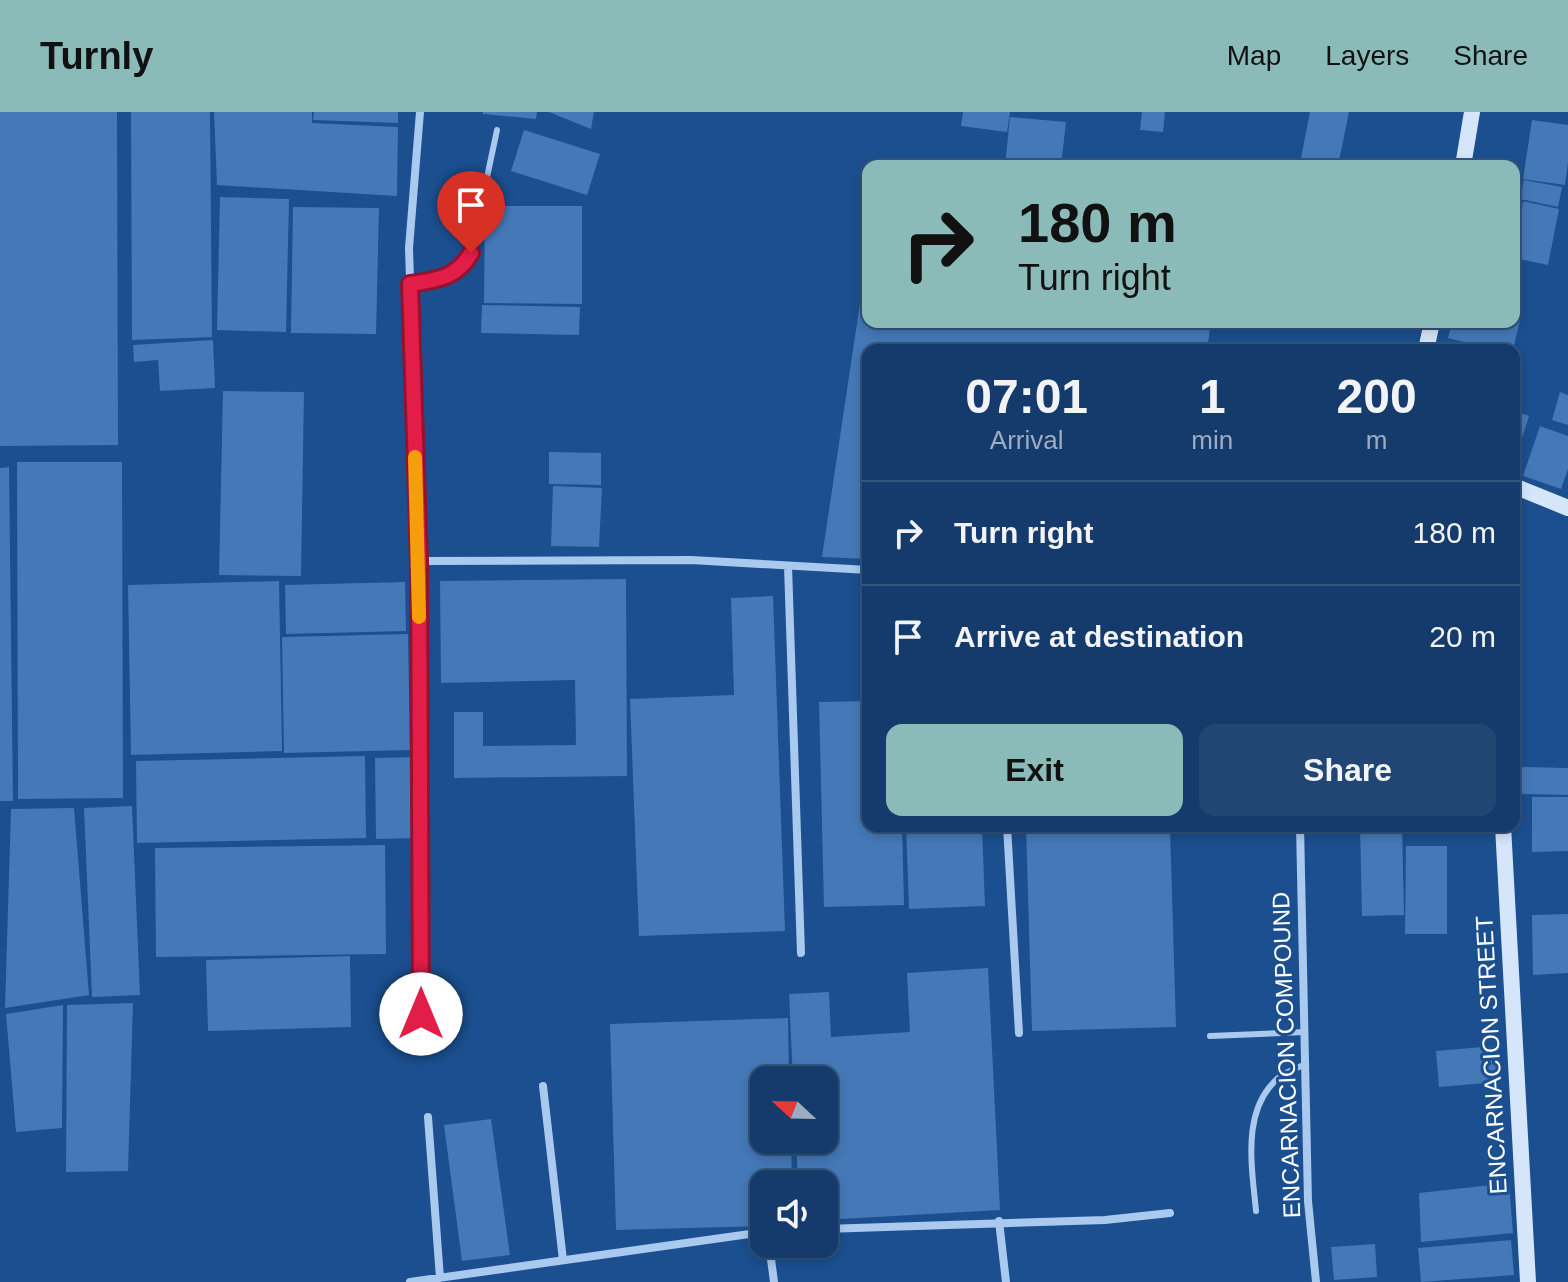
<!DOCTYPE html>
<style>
body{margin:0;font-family:Arial,sans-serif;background:#214673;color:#f1f3f6;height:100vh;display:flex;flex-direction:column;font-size:30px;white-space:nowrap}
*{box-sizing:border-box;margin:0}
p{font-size:26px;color:#9dadc1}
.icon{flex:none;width:44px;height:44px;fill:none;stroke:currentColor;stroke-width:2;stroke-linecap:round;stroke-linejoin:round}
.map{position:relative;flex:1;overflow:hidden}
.details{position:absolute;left:862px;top:232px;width:658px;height:488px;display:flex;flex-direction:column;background:#143b6b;border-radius:16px;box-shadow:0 4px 12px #0003,0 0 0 2px #33557e}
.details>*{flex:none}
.hud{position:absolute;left:862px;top:48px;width:658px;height:168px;border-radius:16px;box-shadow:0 4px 12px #0003,0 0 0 2px #33557e;background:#8bbbb9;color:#111;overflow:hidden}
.needle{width:52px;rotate:292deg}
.controls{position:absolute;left:750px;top:954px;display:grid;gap:16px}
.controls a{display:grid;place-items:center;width:88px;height:88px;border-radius:16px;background:#143b6b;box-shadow:0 4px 12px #0003,0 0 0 2px #33557e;font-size:40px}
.pin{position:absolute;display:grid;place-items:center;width:68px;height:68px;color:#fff;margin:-82px -34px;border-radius:50% 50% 50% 0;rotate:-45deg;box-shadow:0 0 8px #0007}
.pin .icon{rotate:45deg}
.me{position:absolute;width:88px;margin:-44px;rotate:0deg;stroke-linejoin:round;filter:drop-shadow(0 0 6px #0008)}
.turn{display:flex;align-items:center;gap:28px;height:168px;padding:0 24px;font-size:36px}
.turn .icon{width:104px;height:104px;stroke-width:2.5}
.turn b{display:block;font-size:56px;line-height:68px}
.eta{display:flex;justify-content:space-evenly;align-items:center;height:136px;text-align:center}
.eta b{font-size:48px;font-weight:700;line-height:56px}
.primary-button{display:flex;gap:16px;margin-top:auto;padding:16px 24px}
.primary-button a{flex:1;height:92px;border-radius:16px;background:#8bbbb9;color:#111;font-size:32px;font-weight:700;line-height:92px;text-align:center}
.primary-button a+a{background:#214673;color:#f1f3f6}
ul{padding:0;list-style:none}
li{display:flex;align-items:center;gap:24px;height:104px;padding:0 24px;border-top:2px solid #33557e}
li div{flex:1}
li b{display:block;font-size:30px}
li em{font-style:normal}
header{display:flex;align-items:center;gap:48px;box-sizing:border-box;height:112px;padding:0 40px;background:#8bbbb9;color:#111}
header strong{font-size:38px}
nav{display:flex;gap:44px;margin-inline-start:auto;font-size:28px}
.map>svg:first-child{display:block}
.building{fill:#4478b7}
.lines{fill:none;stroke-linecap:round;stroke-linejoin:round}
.lane{stroke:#a9c9ee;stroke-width:6}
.street{stroke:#a9c9ee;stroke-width:8}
.secondary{stroke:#d6e6fa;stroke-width:16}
.route-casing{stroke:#92132f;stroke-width:20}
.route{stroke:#e11d48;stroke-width:14}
.slow{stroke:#f59e0b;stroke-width:14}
.labels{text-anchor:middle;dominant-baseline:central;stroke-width:6;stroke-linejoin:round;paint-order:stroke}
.street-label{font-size:24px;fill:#fff;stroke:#1b4f8f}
</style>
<header>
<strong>Turnly</strong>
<nav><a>Map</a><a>Layers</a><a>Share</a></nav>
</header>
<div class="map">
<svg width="1568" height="1170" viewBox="0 0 1568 1170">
<rect width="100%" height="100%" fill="#1b4f8f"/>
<!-- building -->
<path class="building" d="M0,0H117L118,333L0,334Z
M131,0H210L212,225L132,228Z
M214,0H312V11L398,15L397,84L217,73Z
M314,0H398V11L313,8Z
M483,0H537L536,7L483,2Z
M549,0H594L591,17Z
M963,0H1010L1007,20L961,14Z
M1142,0H1165L1163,20L1140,18Z
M1310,0H1349L1338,54L1300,51Z
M1010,5L1066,10L1061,54H1005Z
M1532,8L1568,13V50L1565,73L1523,67Z
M524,18L600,42L587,83L511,59Z
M1524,68L1562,75L1558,95L1520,87Z
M220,85L289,87L286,220L217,218Z
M1523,89L1559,97L1548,153L1514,146Z
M485,94H582V192L484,191Z
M293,95L379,96L376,222L291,221Z
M866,151L868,210H1211L1207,238H868V447L822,445Z
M482,193L580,195L579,223L481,221Z
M1514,207L1520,208L1513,238H1495L1448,226L1452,210H1514Z
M213,228L215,276L160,279L158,248L134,250L133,233Z
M223,279L304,280L301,464L219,463Z
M1560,280L1568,283V313L1552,308Z
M1514,299L1529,304L1515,348H1514Z
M1540,314L1568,324V357L1561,377L1523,364Z
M549,340L601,341V373L549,372Z
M17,350H122L123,686L18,687Z
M9,355L13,689H0V356Z
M553,374L602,376L599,435L551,434Z
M626,467L627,664L454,666V600H483V634L576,633L575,568L441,571L440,469Z
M279,469L282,639L131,643L128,473Z
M405,470L406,519L286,522L285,473Z
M773,484L785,819L639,824L630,587L734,583L731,486Z
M408,522L410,638L284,641L282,525Z
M868,589V714H902L904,793L824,795L819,590Z
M365,644L366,726L137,731L136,649Z
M416,645L417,726L376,727L375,646Z
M1518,655L1568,656V683L1518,682Z
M1532,685H1568V739L1532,740Z
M132,694L140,883L92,885L84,696Z
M74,696L89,883L5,896L11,697Z
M906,714H982L985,794L909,797Z
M1026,714H1170L1176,915L1032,919Z
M1227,714H1282L1281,720L1227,718Z
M1360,714H1402L1404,803L1362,804Z
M385,733L386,842L156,845L155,736Z
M1406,734H1447V822H1405Z
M1568,802V861L1533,863L1532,803Z
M350,844L351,915L208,919L206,848Z
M988,856L1000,1098L824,1108V1072H798L796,1028H824V968H793L789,882L829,880L831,925L910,920L907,861Z
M133,891L128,1059L66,1060L67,893Z
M63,893L62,1016L16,1020L6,902Z
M788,906L789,968H764V1028H791L792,1072H764V1114L616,1118L610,912Z
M1494,934L1497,970L1439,975L1436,939Z
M491,1007L510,1143L462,1149L444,1013Z
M1509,1071L1513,1121L1421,1130L1419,1081Z
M1511,1128L1514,1163L1421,1170L1418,1136Z
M1375,1132L1377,1165L1334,1168L1331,1135Z"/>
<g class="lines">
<!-- lane -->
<path class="lane" d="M410,172C437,168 457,166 471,141L497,18
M1210,924L1305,920
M1256,1099C1252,1055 1240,994 1282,963C1289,959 1298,956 1305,952"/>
<!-- street -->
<path class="street" d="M420,0L409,136L419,449L421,902
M419,449L691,448L868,458
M788,454L801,841
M1007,714L1019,921
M1300,714L1308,1089L1316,1170
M543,974L563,1148
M428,1005L440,1166
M999,1109L1006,1170
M824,1117L1105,1108L1170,1101
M769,1132L774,1170
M410,1170L764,1120"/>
<!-- secondary -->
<path class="secondary" d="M1463,54L1472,0
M1426,238L1432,210
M1514,374L1568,396
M1503,714L1528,1170"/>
</g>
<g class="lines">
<!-- route casing -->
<g class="route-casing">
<path id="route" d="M421,902L419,449L410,172C437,168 457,166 471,141"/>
</g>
<!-- route -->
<use href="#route" class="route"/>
<!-- slow -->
<path class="slow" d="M415,345L419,505"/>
</g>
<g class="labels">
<!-- street labels -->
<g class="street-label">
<text transform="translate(1286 943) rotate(-92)">ENCARNACION COMPOUND</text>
<text transform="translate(1491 943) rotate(-93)">ENCARNACION STREET</text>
</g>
</g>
</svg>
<div class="controls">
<a><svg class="needle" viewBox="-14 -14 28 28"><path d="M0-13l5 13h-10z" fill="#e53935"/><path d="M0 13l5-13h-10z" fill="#9dadc1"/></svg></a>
<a><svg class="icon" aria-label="sound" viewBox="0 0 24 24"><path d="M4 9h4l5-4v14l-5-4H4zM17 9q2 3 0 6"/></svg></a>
</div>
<div class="pin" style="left:471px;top:141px;background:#d93025"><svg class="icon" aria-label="arrive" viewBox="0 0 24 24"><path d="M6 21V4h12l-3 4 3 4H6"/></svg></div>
<svg class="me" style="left:421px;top:902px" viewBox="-20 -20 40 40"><circle r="19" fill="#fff"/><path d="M0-13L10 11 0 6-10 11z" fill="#e11d48"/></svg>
<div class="hud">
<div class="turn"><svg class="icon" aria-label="right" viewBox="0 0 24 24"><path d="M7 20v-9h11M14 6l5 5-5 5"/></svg><div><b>180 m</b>Turn right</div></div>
</div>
<section class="details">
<div class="eta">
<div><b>07:01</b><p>Arrival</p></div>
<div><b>1</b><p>min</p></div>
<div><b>200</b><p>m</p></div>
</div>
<ul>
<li><svg class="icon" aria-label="right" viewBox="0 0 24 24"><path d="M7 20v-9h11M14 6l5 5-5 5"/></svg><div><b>Turn right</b></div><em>180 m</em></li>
<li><svg class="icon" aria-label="arrive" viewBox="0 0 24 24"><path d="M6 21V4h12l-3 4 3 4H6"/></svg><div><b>Arrive at destination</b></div><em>20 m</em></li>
</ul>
<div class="primary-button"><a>Exit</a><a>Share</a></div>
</section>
</div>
